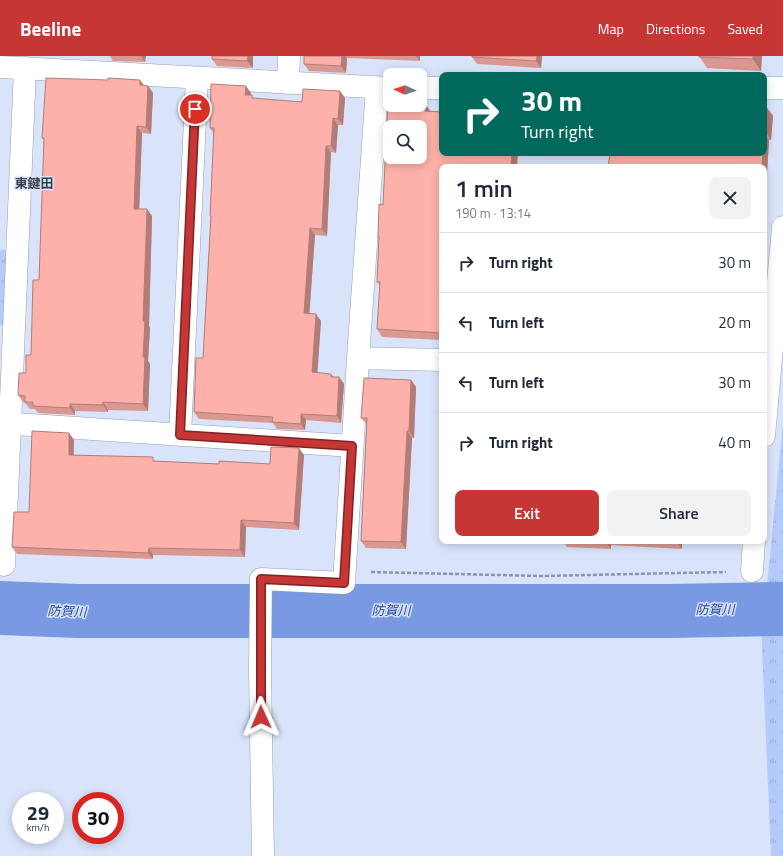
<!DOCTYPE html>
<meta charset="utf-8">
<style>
body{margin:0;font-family:"Titillium Web","Noto Sans JP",sans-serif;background:#f2f2f3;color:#1f2937;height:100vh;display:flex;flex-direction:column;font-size:15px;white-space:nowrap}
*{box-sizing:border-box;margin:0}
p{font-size:13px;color:#747a83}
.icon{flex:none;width:22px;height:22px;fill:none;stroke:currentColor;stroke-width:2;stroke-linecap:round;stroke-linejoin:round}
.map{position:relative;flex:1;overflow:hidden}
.panel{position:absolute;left:439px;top:108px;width:328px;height:380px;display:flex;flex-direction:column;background:#fff;border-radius:8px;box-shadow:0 2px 10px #0003}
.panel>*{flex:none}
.banner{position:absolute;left:439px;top:16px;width:328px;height:84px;border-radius:8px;box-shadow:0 2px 10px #0003;background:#00695c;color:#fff;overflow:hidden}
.needle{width:26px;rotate:273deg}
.controls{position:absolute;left:383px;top:12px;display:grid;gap:8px}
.controls a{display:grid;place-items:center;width:44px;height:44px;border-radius:8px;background:#fff;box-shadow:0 2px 10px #0003;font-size:20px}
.speed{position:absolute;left:12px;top:736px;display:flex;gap:8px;font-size:20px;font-weight:700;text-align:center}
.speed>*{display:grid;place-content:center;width:52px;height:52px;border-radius:50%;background:#fff;box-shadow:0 2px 10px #0003;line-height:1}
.speed small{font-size:10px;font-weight:400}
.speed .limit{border:6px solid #d22;background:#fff;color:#111}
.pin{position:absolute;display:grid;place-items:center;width:34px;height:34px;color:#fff;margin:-17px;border:2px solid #fff;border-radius:50%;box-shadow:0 1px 4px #0007}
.me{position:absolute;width:44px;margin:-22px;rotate:359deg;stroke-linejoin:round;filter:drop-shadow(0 0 3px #0008)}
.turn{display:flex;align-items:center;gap:14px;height:84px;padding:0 16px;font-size:18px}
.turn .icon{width:52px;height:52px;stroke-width:2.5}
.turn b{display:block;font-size:28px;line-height:34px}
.round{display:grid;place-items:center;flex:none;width:42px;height:42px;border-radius:8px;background:#f2f2f3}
.head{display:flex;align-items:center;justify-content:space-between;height:68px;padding:0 16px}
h1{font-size:24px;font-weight:600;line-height:30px}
.action{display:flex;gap:8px;margin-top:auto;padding:8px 16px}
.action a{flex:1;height:46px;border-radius:8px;background:#c53635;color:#fff;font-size:16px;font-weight:600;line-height:46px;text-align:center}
.action a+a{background:#f2f2f3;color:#1f2937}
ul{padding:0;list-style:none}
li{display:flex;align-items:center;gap:12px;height:60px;padding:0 16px;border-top:1px solid #e0e1e3}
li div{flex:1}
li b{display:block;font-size:15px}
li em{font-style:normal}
header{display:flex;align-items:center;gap:24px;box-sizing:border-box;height:56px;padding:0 20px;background:#c53635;color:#fff}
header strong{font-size:19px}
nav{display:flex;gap:22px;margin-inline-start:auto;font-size:14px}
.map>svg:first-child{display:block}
.park{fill:url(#park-tufts)}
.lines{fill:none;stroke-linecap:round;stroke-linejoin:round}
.river{stroke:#799ae2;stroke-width:54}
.street-casing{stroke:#959fb4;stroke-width:23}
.path{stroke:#8e96a6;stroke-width:2.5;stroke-dasharray:4 2;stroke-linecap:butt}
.street{stroke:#fff;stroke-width:22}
.wall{fill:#da9892}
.shaded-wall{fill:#b27c77}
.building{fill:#feb1aa;stroke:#b27c77;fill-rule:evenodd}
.route-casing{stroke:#802322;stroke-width:10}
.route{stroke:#c53635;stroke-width:7}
.labels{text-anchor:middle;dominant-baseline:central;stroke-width:3;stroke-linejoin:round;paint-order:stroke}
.neighbourhood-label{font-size:13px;font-weight:bold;fill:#373f51;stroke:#d9e4fa}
.water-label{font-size:13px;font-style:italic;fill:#26479b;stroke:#d9e4fa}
</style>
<header>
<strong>Beeline</strong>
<nav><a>Map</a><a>Directions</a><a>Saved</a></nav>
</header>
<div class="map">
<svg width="783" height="800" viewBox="0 0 783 800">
<defs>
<pattern id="park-tufts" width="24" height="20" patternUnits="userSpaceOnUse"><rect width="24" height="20" fill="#b3cafb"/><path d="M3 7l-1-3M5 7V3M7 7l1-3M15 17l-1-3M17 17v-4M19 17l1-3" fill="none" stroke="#99add7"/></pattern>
</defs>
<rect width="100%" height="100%" fill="#d9e4fa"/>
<!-- park -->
<path class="park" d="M0,194H13L10,270L0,269Z
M783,366V541H766Z
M761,567H783V800H771Z"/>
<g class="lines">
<!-- river -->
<path class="river" d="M0,552L78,555H669L783,553"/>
<!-- street casing -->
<g class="street-casing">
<path id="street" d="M0,11L390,32
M288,27L289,0
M420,32H442
M764,32H783
M358,302L442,304
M0,367L352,390
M180,379L197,22
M764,380L783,171
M4,509L25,12
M752,515L754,485
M263,800L260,615L261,523L344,527L358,302L377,32"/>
</g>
<!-- path -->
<path class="path" d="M371,516L541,520L726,516"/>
<!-- street -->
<use href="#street" class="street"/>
</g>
<!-- wall -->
<path class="wall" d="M110,0H146L145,6L113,5Z
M253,0V12L217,10L212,3Z
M304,0H420V5L347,2L346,17L309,15L304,8Z
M472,0H542L541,12L477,8L472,1Z
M699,0H762L761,15L707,12Z
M143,29L148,30L153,37L151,78L142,77L139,153L152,160L149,270L150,272L148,305L150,308L148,355L108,354V356L75,355V359L38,357L35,353H30L25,347L23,346L18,339L26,317L31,299L39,224L44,84L42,82Z
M340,35L345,42L343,69H338L336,97L331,96L327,180L315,179L309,258L321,265L317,317L331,318L334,321H339L344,328L341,367L306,364L305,374L277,373L273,367L199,363L194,356L203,302L211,161L210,160L214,78L210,72L251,37L250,39L255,43L302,46Z
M425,48L430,55L442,111V284L382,281L377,273L380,230L377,226L379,183L378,181Z
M764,52H767L773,60L771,84H769L767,118H765L764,137V111H608L727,99L764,97Z
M411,324L416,331L414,382H412L406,493L366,492L361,485L367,369L361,362Z
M69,377L74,384V399L156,405L219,408H270L304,399L299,474L246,471L245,501L153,499V503L17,498L12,491L29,456Z
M563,485H682V493L611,489V493L567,491Z
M690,485H730V487Z"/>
<!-- shaded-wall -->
<path class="shaded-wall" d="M141,0H146L145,6Z
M248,0H253V12L247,5Z
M342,0H346L347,2L346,17L341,10Z
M416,0H420V5Z
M537,0H542L541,12L536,5Z
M753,0H762L761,15L753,3Z
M140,24L145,31L140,29Z
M148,30L153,37L151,78L146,71Z
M246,30L251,37L250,45L245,39Z
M340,35L345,42L343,69L338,63Z
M425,48L431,56L425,55Z
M767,52L773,60L771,84L766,76Z
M333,62L338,69L336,97L331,90Z
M137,70L142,77L139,160L134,153Z
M764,77L769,84L767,118L764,113V111H762V110L763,97H764Z
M326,90L331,96L327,180L322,173Z
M512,97H518L517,111H511Z
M764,116L765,118L764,137Z
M147,153L152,160L149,270L150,272L148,305L150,308L148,355L143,348V265Z
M310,172L315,179L309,264L304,257Z
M316,258L321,265L317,323L312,316Z
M339,321L344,328L341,367L337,360Z
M411,324L416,331L414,382L409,375Z
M103,346L108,354V356L103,349Z
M70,348L75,355V359L70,352Z
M301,358L306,364L305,374L301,368Z
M407,375L412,382L406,493L401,486Z
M69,377L74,384L73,406L69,399Z
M299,392L304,399L299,474L294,467Z
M241,464L246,471L245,501L240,494Z
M606,485H608L611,489V493Z
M677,485H682V493Z
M149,492L153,499V503L148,497Z"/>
<!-- building -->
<path class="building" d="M212,0H248L247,5L212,3Z
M304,0H342L341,10L304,8Z
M472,0H537L536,5L472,1Z
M699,0H753V3L699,1Z
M46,22L108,24V22L140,24V29L148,30L146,71L137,70L134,153H147L143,265H145L143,301H145L143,348L103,346V349L70,348V352L33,350V346H25V340L18,339L19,317H26V299H31L33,224H39L44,82H42Z
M211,28L246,30L245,39H252V42L302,46L303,33L340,35L338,63L333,62L331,90H326L322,173L310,172L304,257L316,258L312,316L331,318V321H339L337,360L301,358V368L272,366L273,361L194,356L196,302H203L211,160H210L214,72H210Z
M388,46H390V49H420V48H425V55L442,56V97H512L511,111H442V277L377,273L380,226H377L379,181H378L379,148L383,149ZM390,71H420V101H390Z
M764,52H767L766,76H764Z
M610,97H713L727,99V97H763L762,110H760V111H608Z
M364,322L411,324L409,375H407L401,486L361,485L367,362H361Z
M32,375L69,377V399L153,401V405L219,408V405L270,408L271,391L299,392L294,467L241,464L240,494L149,492L148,497L12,491L14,456H29Z"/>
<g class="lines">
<!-- route casing -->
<g class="route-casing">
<path id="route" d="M195,53L180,379L352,390L344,527L261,523V661"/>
</g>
<!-- route -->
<use href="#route" class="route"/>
</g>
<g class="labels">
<!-- neighbourhood labels -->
<g class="neighbourhood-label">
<text x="34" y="127">東鍵田</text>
</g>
<!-- water labels -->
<g class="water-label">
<text x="715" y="553">防賀川</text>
<text x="391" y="554">防賀川</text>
<text transform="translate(67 555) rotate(2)">防賀川</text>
</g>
</g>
</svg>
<div class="controls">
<a><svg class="needle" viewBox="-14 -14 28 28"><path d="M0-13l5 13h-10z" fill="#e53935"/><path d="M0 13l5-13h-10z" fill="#747a83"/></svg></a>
<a><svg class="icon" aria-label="search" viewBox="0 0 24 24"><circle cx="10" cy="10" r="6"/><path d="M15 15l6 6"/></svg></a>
</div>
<div class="speed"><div>29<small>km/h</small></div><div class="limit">30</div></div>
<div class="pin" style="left:195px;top:53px;background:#d93025"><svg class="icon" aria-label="arrive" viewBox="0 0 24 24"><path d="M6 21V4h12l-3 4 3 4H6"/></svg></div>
<svg class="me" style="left:261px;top:661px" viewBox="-20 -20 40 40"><path d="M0-17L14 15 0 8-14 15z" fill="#c53635" stroke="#fff" stroke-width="4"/></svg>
<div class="banner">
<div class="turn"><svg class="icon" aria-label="right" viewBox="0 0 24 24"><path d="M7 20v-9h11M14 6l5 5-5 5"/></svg><div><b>30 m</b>Turn right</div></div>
</div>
<section class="panel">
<div class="head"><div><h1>1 min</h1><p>190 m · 13:14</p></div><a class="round"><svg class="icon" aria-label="close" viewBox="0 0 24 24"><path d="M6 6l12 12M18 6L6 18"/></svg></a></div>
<ul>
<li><svg class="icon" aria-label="right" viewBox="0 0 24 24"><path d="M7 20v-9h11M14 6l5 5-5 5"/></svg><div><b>Turn right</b></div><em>30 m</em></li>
<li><svg class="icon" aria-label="left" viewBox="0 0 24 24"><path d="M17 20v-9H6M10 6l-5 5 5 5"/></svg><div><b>Turn left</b></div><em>20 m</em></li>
<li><svg class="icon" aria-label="left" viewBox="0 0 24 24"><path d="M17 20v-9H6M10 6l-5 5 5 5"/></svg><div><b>Turn left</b></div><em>30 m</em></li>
<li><svg class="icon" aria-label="right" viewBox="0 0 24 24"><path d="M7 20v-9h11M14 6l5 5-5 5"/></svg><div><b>Turn right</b></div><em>40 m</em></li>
</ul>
<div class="action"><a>Exit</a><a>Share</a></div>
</section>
</div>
